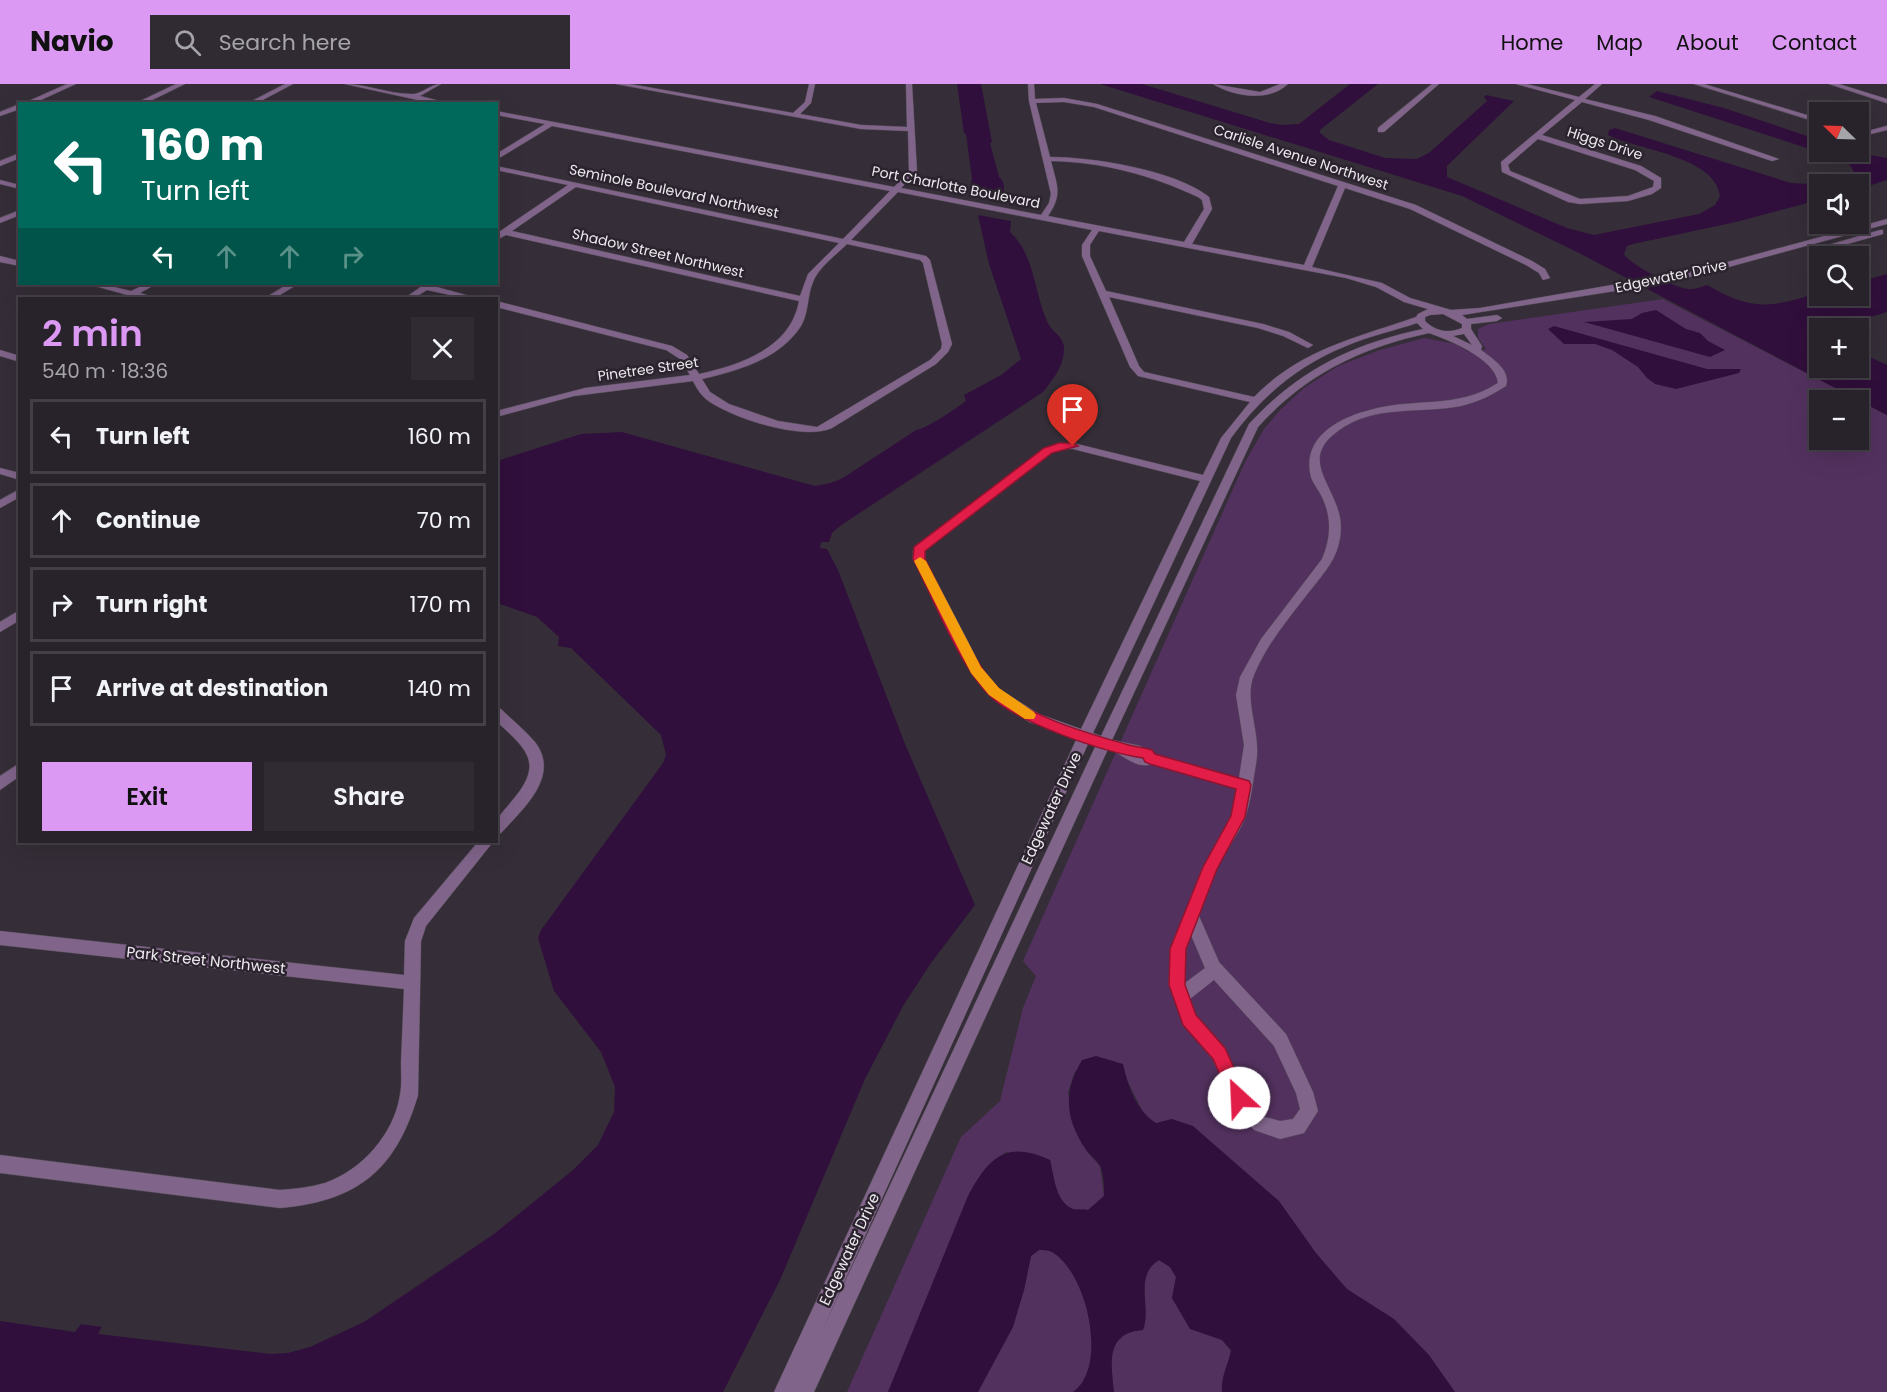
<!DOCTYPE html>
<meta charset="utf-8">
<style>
body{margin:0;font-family:Poppins,sans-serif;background:#302a32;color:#f1f3f6;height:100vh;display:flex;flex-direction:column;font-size:22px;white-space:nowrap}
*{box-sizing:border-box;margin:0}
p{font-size:20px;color:#a5a4a8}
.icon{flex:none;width:33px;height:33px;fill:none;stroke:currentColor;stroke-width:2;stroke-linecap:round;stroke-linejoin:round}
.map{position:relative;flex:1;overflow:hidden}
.panel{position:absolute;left:18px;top:213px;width:480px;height:546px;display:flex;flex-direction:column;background:#28222a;border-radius:0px;box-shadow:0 6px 24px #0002,0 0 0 2px #443f47}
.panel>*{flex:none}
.guide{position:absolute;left:18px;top:18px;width:480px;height:183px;border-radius:0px;box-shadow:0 6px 24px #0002,0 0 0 2px #443f47;background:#00695c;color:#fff;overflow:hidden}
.needle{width:39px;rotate:293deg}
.fabs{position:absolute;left:1809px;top:18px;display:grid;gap:12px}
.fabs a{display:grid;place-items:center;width:60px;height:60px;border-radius:0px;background:#28222a;box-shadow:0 6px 24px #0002,0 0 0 2px #443f47;font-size:30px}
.pin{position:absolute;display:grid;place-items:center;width:51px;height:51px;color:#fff;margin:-62px -26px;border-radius:50% 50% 50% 0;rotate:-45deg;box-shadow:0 0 6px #0007}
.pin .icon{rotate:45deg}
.me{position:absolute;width:66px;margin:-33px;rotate:335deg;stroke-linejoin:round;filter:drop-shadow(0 0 4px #0008)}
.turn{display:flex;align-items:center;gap:21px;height:126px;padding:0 24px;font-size:27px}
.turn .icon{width:78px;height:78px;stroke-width:2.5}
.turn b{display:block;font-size:42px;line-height:51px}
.lanes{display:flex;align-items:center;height:57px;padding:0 24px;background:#0003;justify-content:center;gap:30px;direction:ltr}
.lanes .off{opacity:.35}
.round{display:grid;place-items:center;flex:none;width:63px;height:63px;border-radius:0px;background:#302a32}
.summary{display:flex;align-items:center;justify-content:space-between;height:102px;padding:0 24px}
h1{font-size:36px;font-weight:600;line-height:45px;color:#dc99f4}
.cta{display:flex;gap:12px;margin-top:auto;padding:12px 24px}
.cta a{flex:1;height:69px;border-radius:0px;background:#dc99f4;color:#111;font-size:24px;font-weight:600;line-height:69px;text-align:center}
.cta a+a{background:#302a32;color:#f1f3f6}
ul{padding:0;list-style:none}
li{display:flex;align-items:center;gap:18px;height:75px;margin:0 12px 9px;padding:0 12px;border:3px solid #443f47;border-radius:0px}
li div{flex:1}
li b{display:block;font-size:22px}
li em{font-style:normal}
header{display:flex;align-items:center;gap:36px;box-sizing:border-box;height:84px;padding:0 30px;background:#dc99f4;color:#111}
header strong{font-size:28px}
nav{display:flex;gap:33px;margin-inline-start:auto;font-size:21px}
.search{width:420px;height:54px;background:#302a32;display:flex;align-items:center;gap:15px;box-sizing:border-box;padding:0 21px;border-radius:0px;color:#a5a4a8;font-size:22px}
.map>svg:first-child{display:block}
.green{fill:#53315f}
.water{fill:#310f3c}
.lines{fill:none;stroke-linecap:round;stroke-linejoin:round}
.minor-casing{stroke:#524c55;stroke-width:1}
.minor{fill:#80648a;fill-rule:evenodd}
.route{fill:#e11d48;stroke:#92132f;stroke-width:1.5}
.slow{fill:#f59e0b}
.labels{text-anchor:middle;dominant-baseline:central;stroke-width:5;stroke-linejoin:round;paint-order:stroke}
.far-street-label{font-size:14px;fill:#ede8ef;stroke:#2b242e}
.street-label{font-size:15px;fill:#ede8ef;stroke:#2b242e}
</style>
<header>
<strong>Navio</strong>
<div class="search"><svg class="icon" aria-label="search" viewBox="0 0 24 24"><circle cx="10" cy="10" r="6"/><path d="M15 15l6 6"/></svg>Search here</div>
<nav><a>Home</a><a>Map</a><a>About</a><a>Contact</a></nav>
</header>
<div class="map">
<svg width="1887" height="1308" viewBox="0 0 1887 1308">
<rect width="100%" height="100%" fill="#352e38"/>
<!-- green -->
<path class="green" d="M1663,215L1858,316H1820V356H1858V317L1887,331V1308H1455L1428,1271L1347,1205L1156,1039L1145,1032L1127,996L1075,987L1068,1008L1070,1026L1088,1069L1100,1082L1104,1112L1088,1126C1084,1125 1077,1126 1073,1125C1055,1118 1054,1091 1050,1076L1006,1068C988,1081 978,1093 968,1112L888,1308H847L961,1053L1000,1017L1023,924L1036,892L1023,877L1245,378L1264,345L1281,325L1304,304L1338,282L1380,266L1424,254L1456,260L1469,268L1486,265L1478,254V245L1489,240Z
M1039,1166C1043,1166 1048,1166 1052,1168C1087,1187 1109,1283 1073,1308H978L1024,1206L1031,1172Z
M1159,1176L1170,1183L1176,1193L1172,1214L1190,1244L1222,1256L1231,1267C1228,1282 1221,1292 1222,1308H1114C1111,1280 1105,1249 1143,1246C1152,1222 1133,1192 1159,1176Z"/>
<!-- water -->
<path class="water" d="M957,0H981L992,58L990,59L999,93C1005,98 1004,103 1004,111L1000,114L977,110L970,104L972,95L966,50L964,49Z
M1100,0H1142L1270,39L1283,41L1299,40L1350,0H1378L1320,46V49L1329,56L1385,74L1417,75L1430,68L1487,17L1484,13L1486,11L1514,17L1447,82V93L1567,144L1594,151L1699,130L1715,121L1720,112C1715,72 1637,66 1608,51L1609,46L1615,44L1791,99L1809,100L1854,88L1850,81L1813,66L1649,13L1657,7L1724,24L1819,56L1820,68H1853L1887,74V96L1859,105L1858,100H1820L1819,116L1736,138L1633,160L1627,162L1624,170C1629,180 1675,204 1688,205C1693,206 1701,203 1707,201C1754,228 1770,223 1819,209L1820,212H1858L1859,198L1887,190V228L1835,244H1820V284H1858L1859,268L1887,281V331L1579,169L1462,112Z
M978,131L1011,137L1010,148C1035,171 1034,208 1047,237C1051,248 1063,251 1064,263C1065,281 1053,296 1043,308L840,442L832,449L829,458H821L820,464L827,465L838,486L905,660L975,821L931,879L903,922L865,995L780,1196L723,1308H0V1237L75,1248L81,1240L102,1243L98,1250L271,1270L288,1269L310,1263L364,1238L494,1150L573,1086L598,1061L614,1028L615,1003L601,968L554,907L538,854L541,846L663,679L666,671L661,651L571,564L558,562L559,553L537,533L497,519V377L581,350L622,348L815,402L831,399L843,394L916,346C928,344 955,325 966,317L964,311L1001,291L1021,275L989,180Z
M1656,226L1686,245L1700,249L1708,257L1725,266L1710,273L1584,238L1632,235L1642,229Z
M1554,242L1707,285H1741L1739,289L1676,305L1655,300L1647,294L1638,283L1612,266L1595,260H1564L1548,245Z
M1096,972L1123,980C1128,1002 1136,1026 1156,1039L1172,1035L1193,1042L1279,1117L1316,1169L1347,1205L1394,1235L1429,1271L1455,1308H1222C1221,1292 1228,1282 1231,1266L1222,1256L1190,1245L1172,1214L1176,1193L1170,1183L1159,1176C1133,1192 1152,1223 1143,1246C1105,1248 1111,1281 1114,1308H1073C1109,1283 1087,1188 1052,1168C1048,1166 1043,1166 1039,1166L1031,1172L1024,1206L1013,1243L978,1308H888L968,1112C989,1072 1007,1056 1050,1076C1054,1091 1055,1118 1073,1125C1077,1126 1084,1125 1088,1126L1104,1112C1104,1102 1104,1093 1101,1084C1098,1077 1091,1072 1086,1066C1065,1035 1063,1008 1082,976Z"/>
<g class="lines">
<!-- minor casing -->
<g class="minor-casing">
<path id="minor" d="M67,0H76L32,20H22Z
M176,0H185L144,20H134Z
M285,0H293L255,20H246Z
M345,0C367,0 388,10 411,10C421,11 430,0 441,0L420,12L452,20H436Z
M616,0H630L793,29L805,18L809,0H815L811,19L800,30L861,41L907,43L906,0H912L917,88L901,104L1041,131L1049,119L1051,110L1029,17L1028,0H1034L1035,15L1064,14L1097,20L1416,121L1532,177L1545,185L1550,194L1543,196L1539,189L1526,181L1410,125L1345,104L1312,183L1382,199L1410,214L1451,226L1480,224L1698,186L1887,135V140L1699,191L1628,205L1462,231L1467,235L1497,231L1502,234L1497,237L1471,240V245L1482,262L1481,266C1493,275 1511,286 1506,302C1492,311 1478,318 1461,322C1420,330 1374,320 1338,347C1303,372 1327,394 1337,423C1342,436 1342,449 1338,463C1333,480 1320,494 1309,508C1289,534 1266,561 1254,591C1243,618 1262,649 1256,680C1253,697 1251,718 1245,734C1238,752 1224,768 1216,785C1210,801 1204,817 1199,832L1219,878L1286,950L1313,1008L1318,1027L1304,1049L1280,1055L1254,1046L1233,1020L1213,976L1183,940L1169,901L1170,865L1203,783L1231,732L1236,704L1152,680C1136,686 1123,670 1108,665L814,1308H774L1077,654L1029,638L989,611L970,586L913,475V466L1044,365L1059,359H1073L1203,391L1221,354L1250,318L1138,292L1130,283L1082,172V161L1092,146L898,108L851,156L926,172L930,176L952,260L948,268L936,280L832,344C803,357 736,335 710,318C702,313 697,305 693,297L574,312L496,333V327L585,304L690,291L680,275L666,266L496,223V217L672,262L687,271L699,290C740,281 791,264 799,217L506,151L496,156V150L568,101L496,86V82L843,155L890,107L552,42L496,76V70L545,40L496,31V27L894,103L909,88L908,47L861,45ZM1064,18L1094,23L1338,102L1304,181L1192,160L1212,125L1209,113C1175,86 1092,73 1050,73L1036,19ZM1051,77C1103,78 1151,91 1198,113L1202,116L1204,125L1184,158L1048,132C1063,110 1057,102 1051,77ZM576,103L839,159L808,190L800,212L512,147ZM1099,147L1346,194L1376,203L1404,218L1428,225L1418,230L1416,233C1356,254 1301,265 1254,313L1144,288L1139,282L1109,213L1258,244L1283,252L1308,264L1313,261L1289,248L1263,240L1106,207L1090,172V161ZM847,160L920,176L923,179L942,260L941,265L930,276L817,343L778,337L729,320L710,308L702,295C737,287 780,275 801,242C809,228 807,212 813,198C818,184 836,171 847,160ZM1443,230L1462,240V244C1448,250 1435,247 1425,237V233L1430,231ZM1417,239L1423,245C1352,260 1299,286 1249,340L1101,652L1093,649L1231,354C1261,313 1298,281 1346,262C1369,252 1393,247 1417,239ZM1429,249C1449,256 1496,275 1498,299C1456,326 1415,313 1370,326C1338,334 1301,354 1311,393C1313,400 1319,406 1322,413C1332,434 1331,454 1322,475L1261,555L1240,593L1236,611L1244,661L1239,694L1150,669L1140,670L1143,666L1141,662L1112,656L1258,343C1306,290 1360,264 1429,249ZM1464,250L1472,261L1453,252ZM1061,365H1073L1200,397L1081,645L1039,630L999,605L981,583L925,475V467L1052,369ZM1089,658L1096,661L821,1249ZM1191,851L1205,884L1185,899L1186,865ZM1214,896L1274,962L1296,1009L1300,1025L1293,1035L1280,1037L1265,1033L1245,1008L1225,964L1196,931L1190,915Z
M1213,0L1260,8L1280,0H1288C1269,18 1234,13 1213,0Z
M1432,0H1439L1384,48H1378V44Z
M1516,0H1527L1579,13L1595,0H1602L1585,15L1655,32L1779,75L1772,77L1649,36L1582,18L1542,51L1641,82L1661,94V104L1652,110L1628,117L1580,120L1568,118L1502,88L1501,78L1575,16ZM1538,55L1635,86L1654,97L1653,103L1628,112L1580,115L1510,87L1508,81Z
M1694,0H1704L1820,35V39Z
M1829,0H1839L1887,15V19Z
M20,20V25L0,32V28Z
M1887,42V46L1871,50H1858V46H1871Z
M20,69V74L0,82V77Z
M0,96L20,101V105L0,100Z
M20,126V131L0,139V134Z
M1880,146H1883V150L1812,170L1808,167Z
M0,172L20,177V182L0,178Z
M88,200H101L131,207L146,200H156L140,209L150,212L151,214H138Z
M288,200H298L275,214H265Z
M425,200H434L433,202L477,214H464L427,206L414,214H405Z
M0,266L20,272V278L0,272Z
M0,384L20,389V396L0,390Z
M20,405V413L0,424V416Z
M20,526V536L0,548V538Z
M496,624L501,625C512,636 525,646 535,658C561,692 523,725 501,749L496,751C496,732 500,732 511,718C544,680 529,667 496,637Z
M20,679V692L0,706V692Z
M478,758H493L426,842L421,857L418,1011C396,1086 358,1117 280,1124L0,1089V1071L280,1106C295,1105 311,1103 325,1099C362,1086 394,1050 400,1011C402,1001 401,990 401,979C402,955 403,930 404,905L0,861V847L404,891L405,857L414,834Z"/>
</g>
<!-- minor -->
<use href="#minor" class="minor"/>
</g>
<!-- route -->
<path class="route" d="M1059,359H1073L1078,362L1052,369L925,467V475C944,511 972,580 1000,606C1030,633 1087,649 1125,660C1134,663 1143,663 1152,666L1155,670L1249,697L1251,701L1245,733L1217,785L1186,865L1185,901L1196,931L1225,964L1245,1008L1247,1014L1245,1020L1239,1022L1233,1020L1213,975L1183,941L1169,901L1170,865L1203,783L1231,732L1236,705L1150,680L1145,678L1143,674C1103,668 1018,639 990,612C960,583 933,514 913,475L914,463L1044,364Z"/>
<!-- slow -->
<path class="slow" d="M920,473L926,477L981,583L999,604L1034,628L1036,631L1034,635H1025L989,611L971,589L914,477Z"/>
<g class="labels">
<!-- far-street labels -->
<g class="far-street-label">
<text transform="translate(1605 59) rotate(18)">Higgs Drive</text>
<text transform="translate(1301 73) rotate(18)">Carlisle Avenue Northwest</text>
<text transform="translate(956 103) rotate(11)">Port Charlotte Boulevard</text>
<text transform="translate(674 107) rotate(12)">Seminole Boulevard Northwest</text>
<text transform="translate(658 169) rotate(13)">Shadow Street Northwest</text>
<text transform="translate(1671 192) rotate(-12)">Edgewater Drive</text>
<text transform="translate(648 285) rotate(-8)">Pinetree Street</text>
</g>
<!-- street labels -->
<g class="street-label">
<text transform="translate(1051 724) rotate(-65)">Edgewater Drive</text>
<text transform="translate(206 876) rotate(6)">Park Street Northwest</text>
<text transform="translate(849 1165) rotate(-65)">Edgewater Drive</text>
</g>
</g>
</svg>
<div class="fabs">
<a><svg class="needle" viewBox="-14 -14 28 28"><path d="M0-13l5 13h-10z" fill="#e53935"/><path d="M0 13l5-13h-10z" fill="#a5a4a8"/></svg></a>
<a><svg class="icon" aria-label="sound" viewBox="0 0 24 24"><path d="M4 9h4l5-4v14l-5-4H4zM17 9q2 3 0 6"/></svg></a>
<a><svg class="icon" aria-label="search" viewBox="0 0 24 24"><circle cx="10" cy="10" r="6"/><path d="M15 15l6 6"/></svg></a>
<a>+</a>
<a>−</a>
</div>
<div class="pin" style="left:1073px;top:362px;background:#d93025"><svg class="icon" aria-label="arrive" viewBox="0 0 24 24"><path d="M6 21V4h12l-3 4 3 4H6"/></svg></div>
<svg class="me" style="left:1239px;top:1014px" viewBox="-20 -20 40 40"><circle r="19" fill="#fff"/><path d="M0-13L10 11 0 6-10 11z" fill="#e11d48"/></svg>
<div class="guide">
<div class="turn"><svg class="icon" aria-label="left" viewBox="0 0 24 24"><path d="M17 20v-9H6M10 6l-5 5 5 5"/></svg><div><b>160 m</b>Turn left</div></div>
<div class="lanes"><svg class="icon" aria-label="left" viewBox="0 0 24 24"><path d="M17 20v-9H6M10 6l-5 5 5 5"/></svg><svg class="icon off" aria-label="ahead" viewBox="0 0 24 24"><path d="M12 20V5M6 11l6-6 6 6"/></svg><svg class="icon off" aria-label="ahead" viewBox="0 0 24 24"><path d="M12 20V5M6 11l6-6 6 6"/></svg><svg class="icon off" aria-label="right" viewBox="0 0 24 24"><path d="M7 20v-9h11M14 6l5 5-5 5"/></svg></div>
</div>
<section class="panel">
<div class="summary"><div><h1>2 min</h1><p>540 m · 18:36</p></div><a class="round"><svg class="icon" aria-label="close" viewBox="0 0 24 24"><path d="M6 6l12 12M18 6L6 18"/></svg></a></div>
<ul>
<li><svg class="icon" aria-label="left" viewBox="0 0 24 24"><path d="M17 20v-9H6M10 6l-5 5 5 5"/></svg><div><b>Turn left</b></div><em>160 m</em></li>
<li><svg class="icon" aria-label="ahead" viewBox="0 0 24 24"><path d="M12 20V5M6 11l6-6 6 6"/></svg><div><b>Continue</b></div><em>70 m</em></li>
<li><svg class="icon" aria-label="right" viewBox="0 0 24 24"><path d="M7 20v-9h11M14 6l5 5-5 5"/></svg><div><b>Turn right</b></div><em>170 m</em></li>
<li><svg class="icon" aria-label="arrive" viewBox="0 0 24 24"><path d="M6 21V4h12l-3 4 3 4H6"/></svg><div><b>Arrive at destination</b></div><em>140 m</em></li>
</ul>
<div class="cta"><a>Exit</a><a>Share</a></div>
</section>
</div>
